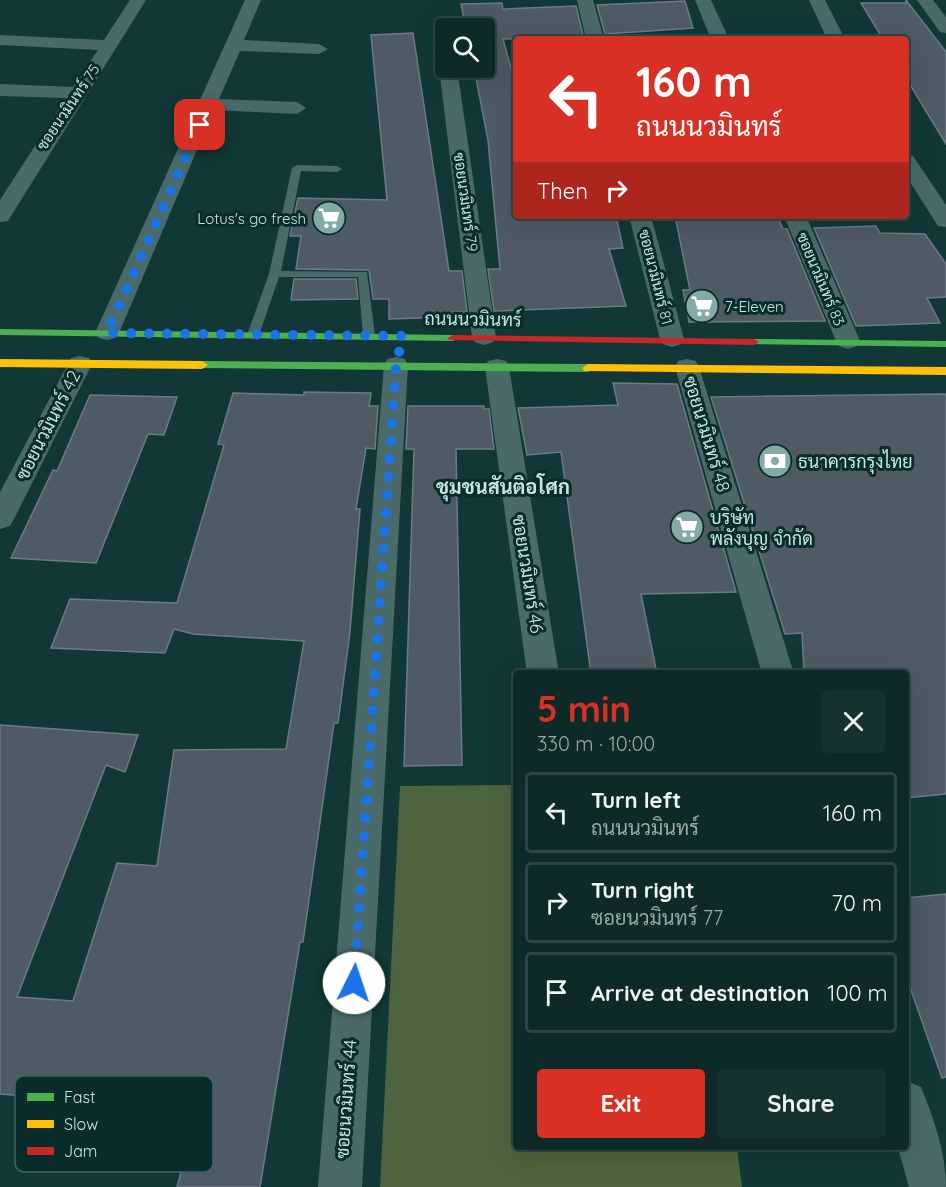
<!DOCTYPE html>
<meta charset="utf-8">
<style>
body{margin:0;font-family:Quicksand,Sarabun,sans-serif;background:#163230;color:#f1f3f6;height:100vh;display:flex;flex-direction:column;font-size:22px;white-space:nowrap}
*{box-sizing:border-box;margin:0}
p{font-size:20px;color:#9aa7a8}
.icon{flex:none;width:33px;height:33px;fill:none;stroke:currentColor;stroke-width:2;stroke-linecap:round;stroke-linejoin:round}
.map{position:relative;flex:1;overflow:hidden}
.drawer{position:absolute;left:513px;top:670px;width:396px;height:480px;display:flex;flex-direction:column;background:#0d2a28;border-radius:6px;box-shadow:0 6px 24px #0002,0 0 0 2px #2d4645}
.drawer>*{flex:none}
.banner{position:absolute;left:513px;top:36px;width:396px;height:183px;border-radius:6px;box-shadow:0 6px 24px #0002,0 0 0 2px #2d4645;background:#d93025;color:#fff;overflow:hidden}
.buttons{position:absolute;left:435px;top:18px;display:grid;gap:12px}
.buttons a{display:grid;place-items:center;width:60px;height:60px;border-radius:6px;background:#0d2a28;box-shadow:0 6px 24px #0002,0 0 0 2px #2d4645;font-size:30px}
.pin{position:absolute;display:grid;place-items:center;width:51px;height:51px;color:#fff;margin:-26px;border-radius:12px;box-shadow:0 3px 9px #0006}
.me{position:absolute;width:66px;margin:-33px;rotate:4deg;stroke-linejoin:round;filter:drop-shadow(0 0 4px #0008)}
.turn{display:flex;align-items:center;gap:21px;height:126px;padding:0 24px;font-size:27px}
.turn .icon{width:78px;height:78px;stroke-width:2.5}
.turn b{display:block;font-size:42px;line-height:51px}
.then{display:flex;align-items:center;height:57px;padding:0 24px;background:#0003;gap:12px;font-size:22px}
.round{display:grid;place-items:center;flex:none;width:63px;height:63px;border-radius:6px;background:#163230}
.summary{display:flex;align-items:center;justify-content:space-between;height:102px;padding:0 24px}
h1{font-size:36px;font-weight:800;line-height:45px;color:#d93025}
.primary-button{display:flex;gap:12px;margin-top:auto;padding:12px 24px}
.primary-button a{flex:1;height:69px;border-radius:6px;background:#d93025;color:#fff;font-size:24px;font-weight:800;line-height:69px;text-align:center}
.primary-button a+a{background:#163230;color:#f1f3f6}
ul{padding:0;list-style:none}
li{display:flex;align-items:center;gap:18px;height:81px;margin:0 12px 9px;padding:0 12px;border:3px solid #2d4645;border-radius:6px}
li div{flex:1}
li b{display:block;font-size:22px}
li em{font-style:normal}
.map>svg:first-child{display:block}
.green{fill:#4e633f}
.building{fill:#4e5a64;stroke:#6e7a83;stroke-width:1.5}
.lines{fill:none;stroke-linecap:round;stroke-linejoin:round}
.lane{fill:#496a68;fill-rule:evenodd}
.street{fill:#496a68;fill-rule:evenodd}
.fast{fill:#4caf50;fill-rule:evenodd}
.slow{fill:#ffc107;fill-rule:evenodd}
.jam{fill:#c62828;fill-rule:evenodd}
.route{stroke:#1a73e8;stroke-width:10;stroke-dasharray:0 18}
.labels{text-anchor:middle;dominant-baseline:central;stroke-width:6;stroke-linejoin:round;paint-order:stroke}
.far-street-label{font-size:15px;fill:#c2e8e4;stroke:#082c29}
.far-poi-label{font-size:15px;fill:#c2e8e4;stroke:#082c29;text-anchor:end}
.street-label{font-size:18px;fill:#c2e8e4;stroke:#082c29}
.poi-label{font-size:18px;fill:#c2e8e4;stroke:#082c29;text-anchor:start}
.neighbourhood-label{font-size:20px;font-weight:bold;fill:#c2e8e4;stroke:#082c29}
.key{fill:#082c29;stroke:#406461;stroke-width:1.5}
.key-label{font-size:16px;fill:#c2e8e4}
</style>
<div class="map">
<svg width="946" height="1187" viewBox="0 0 946 1187">
<rect width="100%" height="100%" fill="#113836"/>
<!-- green -->
<path class="green" d="M516,785V1148H737L742,1187H380L400,786Z"/>
<!-- building -->
<path class="building" d="M906,0L946,52V144L906,78V39H883L861,3H906Z
M685,1L693,28L605,34L597,5Z
M502,3L503,9L576,6L583,35L569,36L570,39H503L516,86V216H616L623,248L609,249L626,306L494,311L488,269H500L488,140L474,68H484V28H466L461,4Z
M413,33L449,271H462L467,312H452V317L389,319V299H373L369,270L296,269L301,236H290L298,198L387,200L371,35Z
M675,216H777L783,229H787L825,321L689,322L683,290H690Z
M876,226L880,233L925,234L946,264V297L927,298L940,323L856,326L814,228Z
M294,279H356L358,299L291,300Z
M613,383L677,384L736,592L641,594L657,674H591L561,452L527,455L518,408L618,405Z
M304,392L371,393L369,406H378L375,449L366,448L356,509H360L350,632L338,723H334L303,942H300L260,1187H177L198,1109L0,1094V725L138,735L125,772L106,765L17,997L73,1001L117,863L157,866L174,750L286,749L304,641L193,634L174,629L165,653L51,648L70,599L177,603L224,445L218,444L233,393L304,395Z
M946,394V794L906,798V674H804L802,633L785,634L711,397Z
M90,395L177,397L164,435L148,434L96,563L11,558L53,470L57,471Z
M408,406H484V409H489L494,449H456L462,765L404,766L414,449H406Z
M946,894V1077L942,1078L906,976V898Z"/>
<g class="lines">
<!-- lane -->
<path class="lane" d="M297,165L337,166L342,169L337,172L301,171L281,271L367,272L375,336L373,339H365L363,336L358,277H279L259,335L253,339L247,335L269,274L292,168Z"/>
<!-- street -->
<path class="street" d="M130,0H146L11,216L8,221L0,222V200L66,98L0,96V84L73,87L98,50L0,45V35L104,40Z
M245,0H261L244,40L319,44L328,49L319,54L240,51L219,99L297,102L306,108L297,114L214,110L119,333L115,338L107,340L99,338L95,333Z
M577,0H593L604,39H586Z
M695,0H711L729,39H711Z
M809,0H825L845,39H827Z
M917,0H933L946,17V33L940,32Z
M444,30H446V54L437,49L435,35Z
M446,63V68H457L496,337L493,342L484,345L475,342L472,337L439,68Z
M906,154L913,156L946,205V227L938,226L906,176Z
M629,216H651L684,339L681,344L672,347L663,344L660,339Z
M784,216H806L860,341L857,346L848,349L839,346L836,341Z
M80,356L89,358L92,364L14,519L10,526L0,529V492L68,364L71,358Z
M396,357L405,359L408,365L362,1187H318L384,365L387,359Z
M497,359L506,361L509,367L559,674H527L485,367L488,361Z
M687,359L696,361L699,367L794,674H762L675,367L678,361Z
M906,1081L921,1087C934,1119 946,1153 946,1187H909L898,1148H906Z"/>
<!-- fast -->
<path class="fast" d="M0,329L453,335L458,338L453,341L0,335Z
M754,339L946,341V347L750,344V340Z
M202,361L588,364L594,368L588,372L198,368V362Z"/>
<!-- slow -->
<path class="slow" d="M0,359L202,361L208,365L202,369L0,367Z
M588,364L946,367V375L584,371L582,368Z"/>
<!-- jam -->
<path class="jam" d="M453,335L754,339L759,342L754,345L449,340L448,338Z"/>
</g>
<g class="lines">
<!-- route -->
<path class="route" d="M200,125L107,333L403,336L396,365L354,983"/>
</g>
<!-- icons -->
<defs>
<g id="supermarket-disc" transform="scale(1.725)"><circle r="9.5" fill="#84aaa7" stroke="#082c29"/><path d="M-6-5.5h2.5l.6 2H6L4.5 2H-2.5L-4.4-4H-6ZM-1.5 3.2a1.3 1.3 0 1 0 .1 0ZM3 3.2a1.3 1.3 0 1 0 .1 0Z" fill="#fff"/></g>
<g id="bank-disc" transform="scale(1.725)"><circle r="9.5" fill="#84aaa7" stroke="#082c29"/><path d="M-6-4H6V4H-6ZM0-2.3a2.3 2.3 0 1 0 0 4.6a2.3 2.3 0 1 0 0-4.6Z" fill="#fff"/></g>
</defs>
<g fill-rule="evenodd">
<use href="#supermarket-disc" x="329" y="218"/>
<use href="#supermarket-disc" x="702" y="306"/>
<use href="#bank-disc" x="775" y="461"/>
<use href="#supermarket-disc" x="687" y="527"/>
</g>
<g class="labels">
<!-- far-street labels -->
<g class="far-street-label">
<text transform="translate(68 107) rotate(-56)">ซอยนวมินทร์ 75</text>
<text transform="translate(466 202) rotate(82)">ซอยนวมินทร์ 79</text>
<text transform="translate(656 277) rotate(76)">ซอยนวมินทร์ 81</text>
<text transform="translate(821 279) rotate(67)">ซอยนวมินทร์ 83</text>
</g>
<!-- far-poi labels -->
<g class="far-poi-label">
<text x="306" y="218">Lotus's go fresh</text>
<text x="725" y="306" text-anchor="start">7-Eleven</text>
</g>
<!-- street labels -->
<g class="street-label">
<text transform="translate(473 319) rotate(1)">ถนนนวมินทร์</text>
<text transform="translate(48 425) rotate(-63)">ซอยนวมินทร์ 42</text>
<text transform="translate(707 434) rotate(73)">ซอยนวมินทร์ 48</text>
<text transform="translate(528 574) rotate(81)">ซอยนวมินทร์ 46</text>
<text transform="translate(346 1099) rotate(-86)">ซอยนวมินทร์ 44</text>
</g>
<!-- poi labels -->
<g class="poi-label">
<text x="798" y="461">ธนาคารกรุงไทย</text>
<text x="710" y="517">บริษัท<tspan x="710" dy="21">พลังบุญ จำกัด</tspan></text>
</g>
<!-- neighbourhood labels -->
<g class="neighbourhood-label">
<text x="503" y="486">ชุมชนสันติอโศก</text>
</g>
</g>
<!-- legend -->
<rect x="15" y="1076" width="198" height="96" rx="9" class="key"/>
<rect x="27" y="1093" width="27" height="8" fill="#4caf50"/>
<rect x="27" y="1120" width="27" height="8" fill="#ffc107"/>
<rect x="27" y="1147" width="27" height="8" fill="#c62828"/>
<g class="key-label">
<text x="64" y="1103">Fast</text>
<text x="64" y="1130">Slow</text>
<text x="64" y="1157">Jam</text>
</g>
</svg>
<div class="buttons">
<a><svg class="icon" aria-label="search" viewBox="0 0 24 24"><circle cx="10" cy="10" r="6"/><path d="M15 15l6 6"/></svg></a>
</div>
<div class="pin" style="left:200px;top:125px;background:#d93025"><svg class="icon" aria-label="arrive" viewBox="0 0 24 24"><path d="M6 21V4h12l-3 4 3 4H6"/></svg></div>
<svg class="me" style="left:354px;top:983px" viewBox="-20 -20 40 40"><circle r="19" fill="#fff"/><path d="M0-13L10 11 0 6-10 11z" fill="#1a73e8"/></svg>
<div class="banner">
<div class="turn"><svg class="icon" aria-label="left" viewBox="0 0 24 24"><path d="M17 20v-9H6M10 6l-5 5 5 5"/></svg><div><b>160 m</b>ถนนนวมินทร์</div></div>
<div class="then">Then<svg class="icon" aria-label="right" viewBox="0 0 24 24"><path d="M7 20v-9h11M14 6l5 5-5 5"/></svg></div>
</div>
<section class="drawer">
<div class="summary"><div><h1>5 min</h1><p>330 m · 10:00</p></div><a class="round"><svg class="icon" aria-label="close" viewBox="0 0 24 24"><path d="M6 6l12 12M18 6L6 18"/></svg></a></div>
<ul>
<li><svg class="icon" aria-label="left" viewBox="0 0 24 24"><path d="M17 20v-9H6M10 6l-5 5 5 5"/></svg><div><b>Turn left</b><p>ถนนนวมินทร์</p></div><em>160 m</em></li>
<li><svg class="icon" aria-label="right" viewBox="0 0 24 24"><path d="M7 20v-9h11M14 6l5 5-5 5"/></svg><div><b>Turn right</b><p>ซอยนวมินทร์ 77</p></div><em>70 m</em></li>
<li><svg class="icon" aria-label="arrive" viewBox="0 0 24 24"><path d="M6 21V4h12l-3 4 3 4H6"/></svg><div><b>Arrive at destination</b></div><em>100 m</em></li>
</ul>
<div class="primary-button"><a>Exit</a><a>Share</a></div>
</section>
</div>
